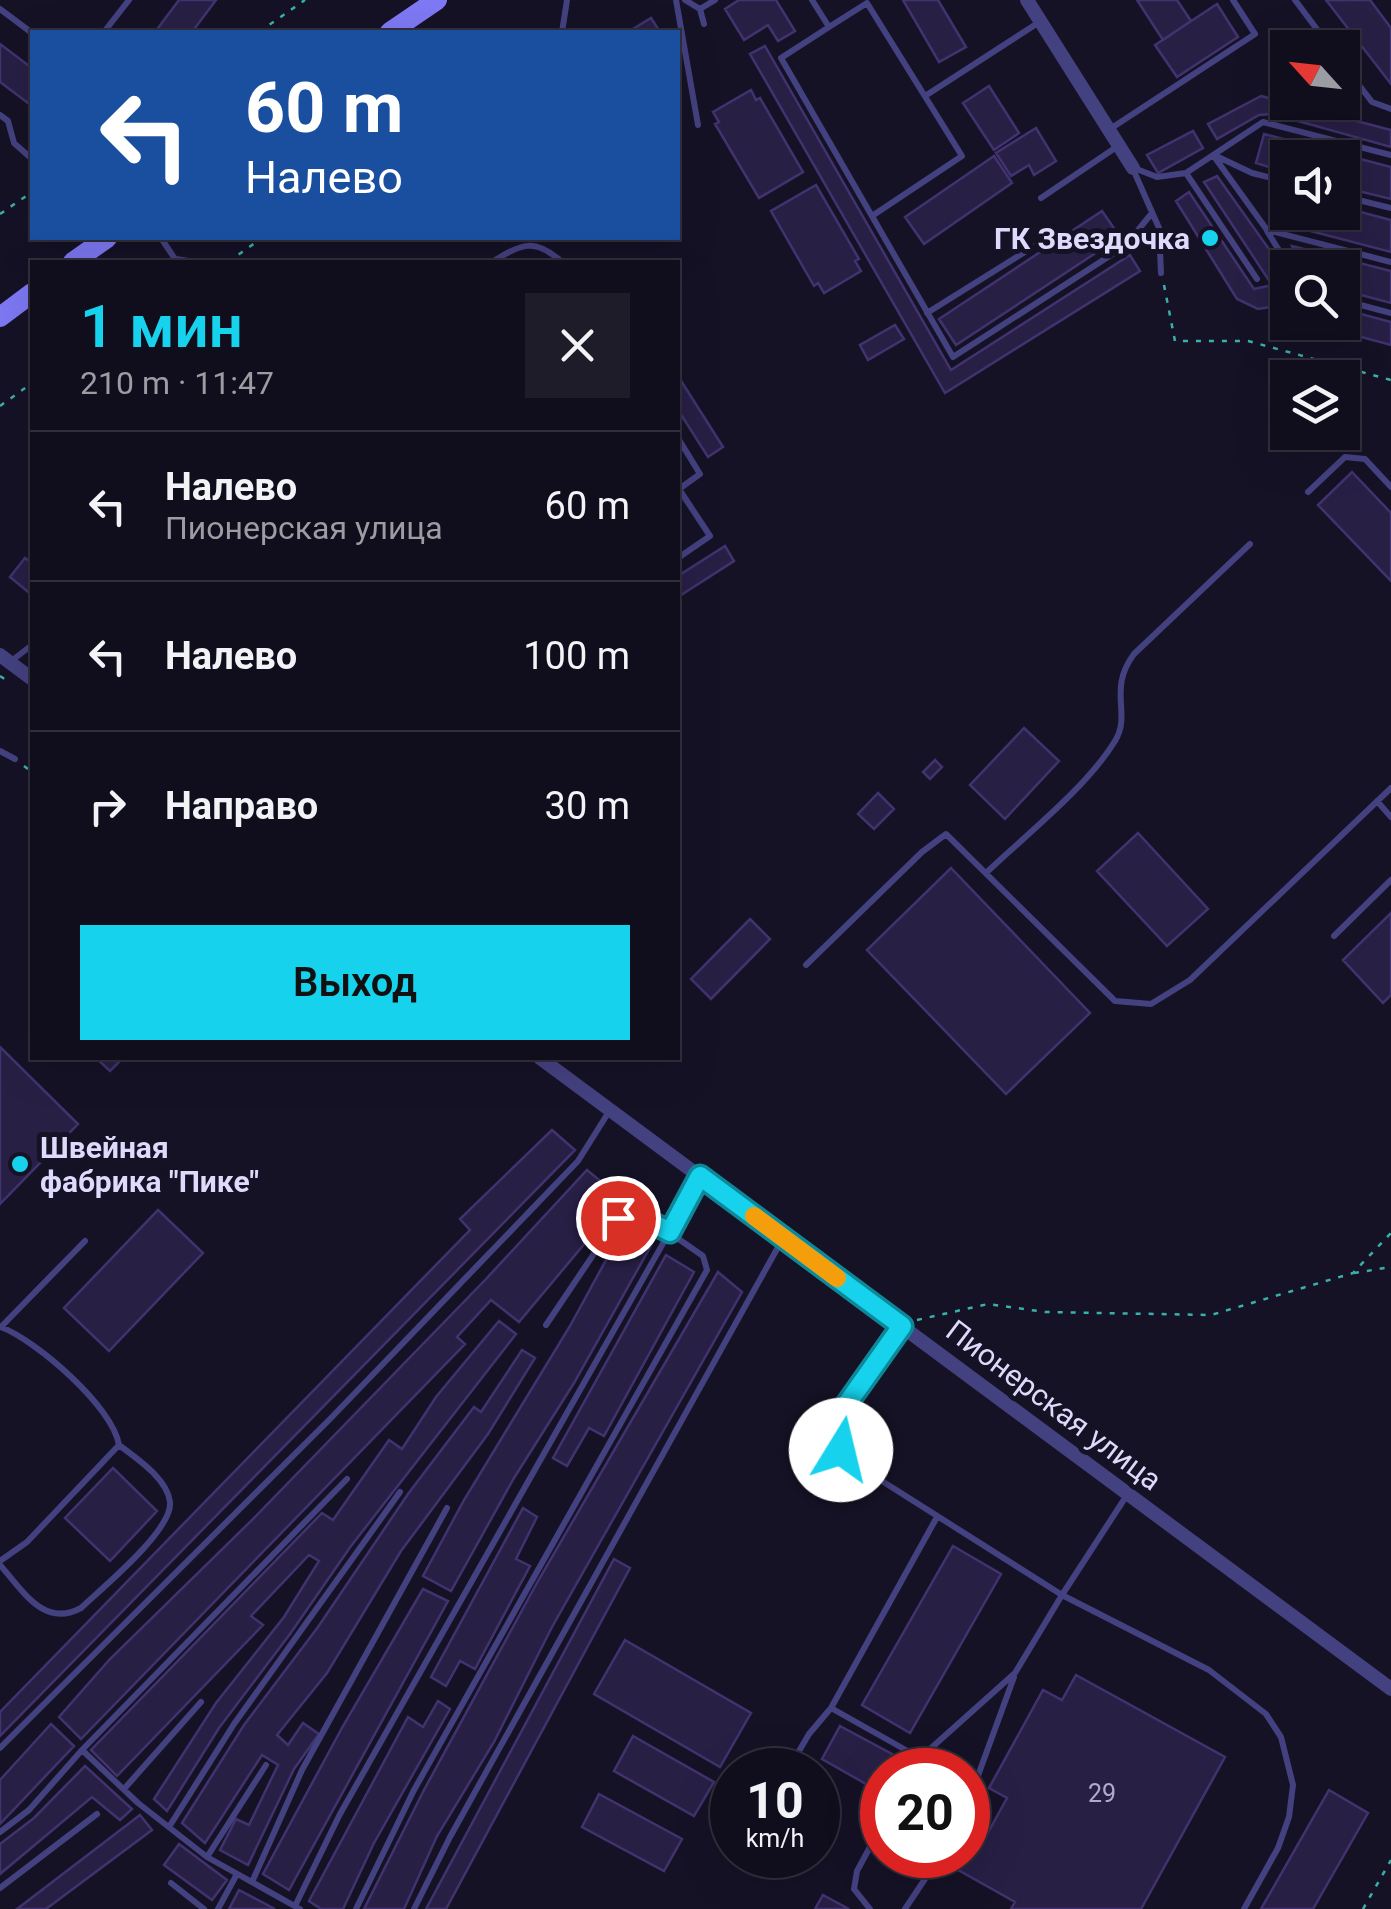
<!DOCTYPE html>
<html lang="ru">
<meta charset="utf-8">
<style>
body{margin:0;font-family:Roboto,sans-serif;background:#1e1c29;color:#f1f3f6;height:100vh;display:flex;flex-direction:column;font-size:38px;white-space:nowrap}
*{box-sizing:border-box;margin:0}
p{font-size:32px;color:#9c9ca3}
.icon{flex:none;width:55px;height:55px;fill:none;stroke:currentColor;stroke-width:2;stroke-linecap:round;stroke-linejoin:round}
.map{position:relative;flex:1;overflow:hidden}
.panel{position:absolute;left:30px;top:260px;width:650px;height:800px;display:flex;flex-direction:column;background:#100e1c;border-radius:0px;box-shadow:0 10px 40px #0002,0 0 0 2px #302e3b}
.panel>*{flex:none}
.banner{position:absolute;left:30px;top:30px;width:650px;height:210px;border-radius:0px;box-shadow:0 10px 40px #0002,0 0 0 2px #302e3b;background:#1a4fa0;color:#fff;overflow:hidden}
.needle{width:65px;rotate:297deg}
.controls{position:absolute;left:1270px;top:30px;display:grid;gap:20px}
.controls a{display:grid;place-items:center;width:90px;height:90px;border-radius:0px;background:#100e1c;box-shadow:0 10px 40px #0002,0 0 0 2px #302e3b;font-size:50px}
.speed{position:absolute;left:710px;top:1748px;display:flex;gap:20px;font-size:50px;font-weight:700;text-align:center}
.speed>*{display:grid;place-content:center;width:130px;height:130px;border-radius:50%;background:#100e1c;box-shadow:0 10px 40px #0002,0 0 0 2px #302e3b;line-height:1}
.speed small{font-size:25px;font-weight:400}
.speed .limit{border:15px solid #d22;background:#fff;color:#111}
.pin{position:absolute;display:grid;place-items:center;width:85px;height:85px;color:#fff;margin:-42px;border:5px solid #fff;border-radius:50%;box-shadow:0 2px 10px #0007}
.me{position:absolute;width:110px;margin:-55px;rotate:9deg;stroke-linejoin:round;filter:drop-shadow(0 0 8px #0008)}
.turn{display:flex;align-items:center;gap:35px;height:210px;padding:0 50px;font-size:45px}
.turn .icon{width:130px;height:130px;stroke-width:2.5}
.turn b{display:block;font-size:70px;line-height:85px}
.round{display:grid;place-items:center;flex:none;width:105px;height:105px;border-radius:0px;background:#1e1c29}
.overview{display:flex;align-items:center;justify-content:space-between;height:170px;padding:0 50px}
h1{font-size:60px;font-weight:600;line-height:75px;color:#16d2ec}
.primary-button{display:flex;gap:20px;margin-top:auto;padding:20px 50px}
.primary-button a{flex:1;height:115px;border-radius:0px;background:#16d2ec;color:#111;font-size:40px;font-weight:600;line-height:115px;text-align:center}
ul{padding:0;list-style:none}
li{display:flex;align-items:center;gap:30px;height:150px;padding:0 50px;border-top:2px solid #302e3b}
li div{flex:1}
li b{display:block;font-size:38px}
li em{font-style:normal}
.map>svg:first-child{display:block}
.building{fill:#281f45;stroke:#40336f;stroke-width:2.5}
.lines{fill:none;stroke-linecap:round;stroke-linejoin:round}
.path{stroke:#3ab0ab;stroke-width:2.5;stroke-dasharray:5 8;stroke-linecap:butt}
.lane{stroke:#444181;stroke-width:6}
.street{stroke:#444181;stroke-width:14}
.secondary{stroke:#7e79f4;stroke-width:20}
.route-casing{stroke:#0e8899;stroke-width:25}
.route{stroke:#16d2ec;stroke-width:18}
.slow{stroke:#f59e0b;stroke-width:18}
.poi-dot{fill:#16d2ec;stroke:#161226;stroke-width:4}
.labels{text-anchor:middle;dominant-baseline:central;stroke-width:10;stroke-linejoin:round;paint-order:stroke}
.number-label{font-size:25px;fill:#b0abce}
.poi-label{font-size:30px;font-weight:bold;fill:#dedafc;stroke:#161226;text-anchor:end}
.street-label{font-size:30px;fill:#dedafc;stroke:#161226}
</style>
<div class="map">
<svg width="1391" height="1909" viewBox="0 0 1391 1909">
<rect width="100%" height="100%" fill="#161226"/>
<!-- building -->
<path class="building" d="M179,0H216L192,32H155Z
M739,0H776L795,31L778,41L768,25L744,40L725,9Z
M903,0H938L966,47L939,62Z
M1137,0H1177L1191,21L1163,40Z
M1326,0H1370L1391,28V84Z
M1217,4L1238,37L1177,77L1155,45Z
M651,18L660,32H628Z
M0,44L32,68V106L0,82Z
M765,46L951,370L1130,255L1140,271L945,393L750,54Z
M989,86L1019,133L994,150L963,103Z
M751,90L756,100L760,98L803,172L759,198L715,124L719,122L713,112Z
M1261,96L1391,130V147L1273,114L1259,115L1217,139L1208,124Z
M1036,128L1056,161L1034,175L1029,165L1011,176L996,153Z
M1193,131L1203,148L1158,173L1147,155Z
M1264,134L1391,167V199L1342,187V158H1288V173L1256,163Z
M994,156L1012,183L924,244L905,217Z
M1217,176L1288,276V310L1282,305L1258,309L1237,299L1176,201L1189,192L1254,289L1272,285L1204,182Z
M816,185L859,259L855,261L861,271L824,293L818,283L814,286L771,211Z
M1277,191L1288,193V212H1342V207L1391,220V252L1280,223L1284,209L1274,206Z
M1102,211L1120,237L956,345L939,319Z
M1292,246L1391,271V303L1342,290V268H1301Z
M1342,309L1391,322V345L1306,322H1342Z
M895,325L904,339L868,360L860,345Z
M678,376L723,447L708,457L678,410Z
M1352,472L1391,513V581L1318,505Z
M725,546L734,561L678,597V576Z
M25,558L32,563V595L10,577Z
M1024,728L1059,761L1005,819L970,785Z
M935,760L942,767L930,779L923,772Z
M878,793L894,809L874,829L858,814Z
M1138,833L1208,909L1167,946L1097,871Z
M951,868L1090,1013L1006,1094L867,950Z
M1391,913V995L1383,1003L1343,960Z
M750,919L770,939L711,999L691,979Z
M0,1047L78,1124L0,1204Z
M96,1058H123L110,1071Z
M552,1130L575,1150L0,1736V1712L470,1230L460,1219Z
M587,1170L622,1199L519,1322L491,1300L457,1337L465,1344L81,1739L59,1717L110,1659L252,1520L486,1279Z
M158,1210L203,1253L109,1351L64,1308Z
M624,1227L652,1244L574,1383L514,1478L451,1591L423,1576L464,1500L570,1326Z
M666,1255L694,1272L604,1436L589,1428L567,1466L553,1458Z
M718,1272L742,1292L552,1627L494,1742L437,1836L404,1909H364L424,1790L538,1581Z
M499,1321L516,1334L351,1546L290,1634L219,1728L167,1811L154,1799L216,1703L284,1617L319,1561L309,1555L251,1616L263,1625L117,1776L91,1750L322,1513L333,1520L389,1440L402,1449L436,1397Z
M522,1350L535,1358L488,1434L401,1551L327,1673L277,1735L288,1745L303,1723L319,1734L294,1769L248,1865L220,1850L236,1819L249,1825L278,1765L262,1755L205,1843L182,1823L244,1725L318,1627L408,1494L474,1407L481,1412Z
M113,1468L157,1511L110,1561L65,1518Z
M523,1508L537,1517L516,1559L530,1566L475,1669L460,1661L446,1686L431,1677Z
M953,1546L1001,1574L910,1733L862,1705Z
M614,1559L630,1568L446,1909H426Z
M423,1589L448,1601L289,1890L263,1874L343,1726Z
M625,1640L751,1713L720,1767L594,1694Z
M1076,1675L1225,1757L1141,1909H1011L1015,1902L944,1862L948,1855H968V1829L985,1838L1007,1798L989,1788L1043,1690L1062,1700Z
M438,1701L450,1709L374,1843L343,1909H321L309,1901L408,1717L423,1727Z
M51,1724L74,1746L0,1824V1780Z
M840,1726L892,1754L873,1788L822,1759Z
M633,1736L714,1782L694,1816L614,1771Z
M85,1766L132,1809L120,1820L92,1797L0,1874V1844L34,1818Z
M1329,1790L1368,1813L1313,1909H1261Z
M599,1794L682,1839L664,1871L582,1827Z
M140,1815L152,1830L46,1909H17Z
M179,1844L227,1880L212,1900L164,1865Z
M239,1890L275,1909H229Z
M823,1895L849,1909H815Z"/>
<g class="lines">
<!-- path -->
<path class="path" d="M259,32L305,0
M0,214L32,192
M228,262L262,238
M1164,285L1175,341H1248L1391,380
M0,406L32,383
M0,676L11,683
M24,766L32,772
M1354,1273L1391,1267
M917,1320L988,1304L1045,1312L1211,1315L1353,1273L1391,1233
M1363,1909L1391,1860"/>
<!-- lane -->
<path class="lane" d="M676,0L698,125
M685,0L700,9L704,24
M812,0L829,27L781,58L953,357L1125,246L1152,213
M1295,0L1331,48
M0,9L32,33
M700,9L715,0
M829,27L867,3L962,156L872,216
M104,32L129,0
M562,32L567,0
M1342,63L1372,102L1391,109
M925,96L1041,21
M0,115L8,121L14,143L32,159
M1110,129L1255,34L1233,0
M1213,155L1267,230L1391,262
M1214,155L1252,173L1288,182
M1134,168L1157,177L1186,173L1263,122L1391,155
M1133,169L1159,228L1161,273
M1186,173L1257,279
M1342,196L1391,208
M1041,198L1118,146
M1267,231L1290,268
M161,238L177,262
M176,259L195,262
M492,262C522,244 534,237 562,262
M1342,300L1391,313
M927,313L1052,235
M678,438L700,474L679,489L710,536L678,558
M1308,492L1345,457L1365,459L1391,487
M10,662L32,645
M0,751L15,759
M1377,801L1391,817
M986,873C1026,835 1087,787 1115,741C1132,714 1107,690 1134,654L1250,544
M1334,936L1391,880
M806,965L922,852L946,834L1115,1001L1151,1004L1190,980L1391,788
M1,1327L85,1241
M901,1327L844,1408C834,1431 835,1444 852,1462L1062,1595L1127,1495
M0,1561L27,1542L119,1445
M0,1565C23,1591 44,1628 81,1608C102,1588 173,1530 170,1502C167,1478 136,1458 119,1445C113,1407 37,1341 1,1327
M0,1748L331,1418L578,1161L610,1110
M82,1750L347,1479
M920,1758L831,1708L937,1517
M266,1765L207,1857L300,1909
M788,1770L809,1734L831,1708
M913,1770L920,1758L1015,1673L1062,1595L1209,1670L1266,1714L1281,1737L1293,1785L1289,1817L1278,1848L1244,1909
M124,1789L201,1702
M968,1803L1014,1677
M169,1827L234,1724L400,1492
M0,1832L29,1810L82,1750L138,1803L207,1857
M252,1882L302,1770L447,1508
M171,1883L204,1909
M0,1888L97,1814
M295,1906L340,1814L700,1178
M218,1909L237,1874
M356,1909L414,1790L707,1270L703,1256L670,1233L630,1212L618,1218L546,1325
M414,1909L450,1837L782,1240
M870,1909L854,1889L857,1871L882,1825
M905,1909L941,1855"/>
<!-- street -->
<path class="street" d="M1027,0L1133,168
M0,655L32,679
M540,1058L1391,1689"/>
<!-- secondary -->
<path class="secondary" d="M390,32L437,0
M73,262L107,238
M0,317L32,293"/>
</g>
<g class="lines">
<!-- route casing -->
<g class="route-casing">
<path id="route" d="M618,1218L630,1212L670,1232L700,1176L902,1326L844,1408L836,1436L841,1450"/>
</g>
<!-- route -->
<use href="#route" class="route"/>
<!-- slow -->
<path class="slow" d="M754,1216L837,1278"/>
</g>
<!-- markers -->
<g class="poi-dot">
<circle cx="1210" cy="238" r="10"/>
<circle cx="20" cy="1164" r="10"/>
</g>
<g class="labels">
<!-- number labels -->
<g class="number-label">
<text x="1102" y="1793">29</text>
</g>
<!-- poi labels -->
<g class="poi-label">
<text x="1190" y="238">ГК Звездочка</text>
<text x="40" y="1147" text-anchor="start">Швейная<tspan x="40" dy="34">фабрика "Пике"</tspan></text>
</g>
<!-- street labels -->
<g class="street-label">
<text transform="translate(1054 1405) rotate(37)">Пионерская улица</text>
</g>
</g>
</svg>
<div class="controls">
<a><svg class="needle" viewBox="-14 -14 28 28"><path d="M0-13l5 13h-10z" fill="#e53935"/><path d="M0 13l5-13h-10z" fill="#9c9ca3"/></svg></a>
<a><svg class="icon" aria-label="sound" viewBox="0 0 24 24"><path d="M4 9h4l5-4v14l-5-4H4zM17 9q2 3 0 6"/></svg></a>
<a><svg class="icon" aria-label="search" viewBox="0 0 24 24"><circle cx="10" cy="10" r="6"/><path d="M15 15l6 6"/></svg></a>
<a><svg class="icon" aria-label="layers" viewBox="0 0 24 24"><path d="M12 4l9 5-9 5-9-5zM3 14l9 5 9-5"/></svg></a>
</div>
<div class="speed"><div>10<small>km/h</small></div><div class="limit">20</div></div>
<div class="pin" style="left:618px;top:1218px;background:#d93025"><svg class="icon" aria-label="arrive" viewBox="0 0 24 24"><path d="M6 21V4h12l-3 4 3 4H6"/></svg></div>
<svg class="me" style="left:841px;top:1450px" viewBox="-20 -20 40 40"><circle r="19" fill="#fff"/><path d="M0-13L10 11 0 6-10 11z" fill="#16d2ec"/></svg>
<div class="banner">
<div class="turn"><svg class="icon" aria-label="left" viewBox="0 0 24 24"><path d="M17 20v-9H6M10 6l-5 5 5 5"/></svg><div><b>60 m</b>Налево</div></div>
</div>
<section class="panel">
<div class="overview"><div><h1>1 мин</h1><p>210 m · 11:47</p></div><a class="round"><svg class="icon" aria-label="close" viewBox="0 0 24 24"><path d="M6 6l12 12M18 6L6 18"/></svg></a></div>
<ul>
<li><svg class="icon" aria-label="left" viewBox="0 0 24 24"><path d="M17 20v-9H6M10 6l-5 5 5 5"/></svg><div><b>Налево</b><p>Пионерская улица</p></div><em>60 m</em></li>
<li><svg class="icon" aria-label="left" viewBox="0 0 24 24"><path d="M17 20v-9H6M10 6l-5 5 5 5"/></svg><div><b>Налево</b></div><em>100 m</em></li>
<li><svg class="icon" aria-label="right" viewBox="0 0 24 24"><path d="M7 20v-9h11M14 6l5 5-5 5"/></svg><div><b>Направо</b></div><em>30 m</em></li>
</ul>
<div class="primary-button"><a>Выход</a></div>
</section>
</div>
